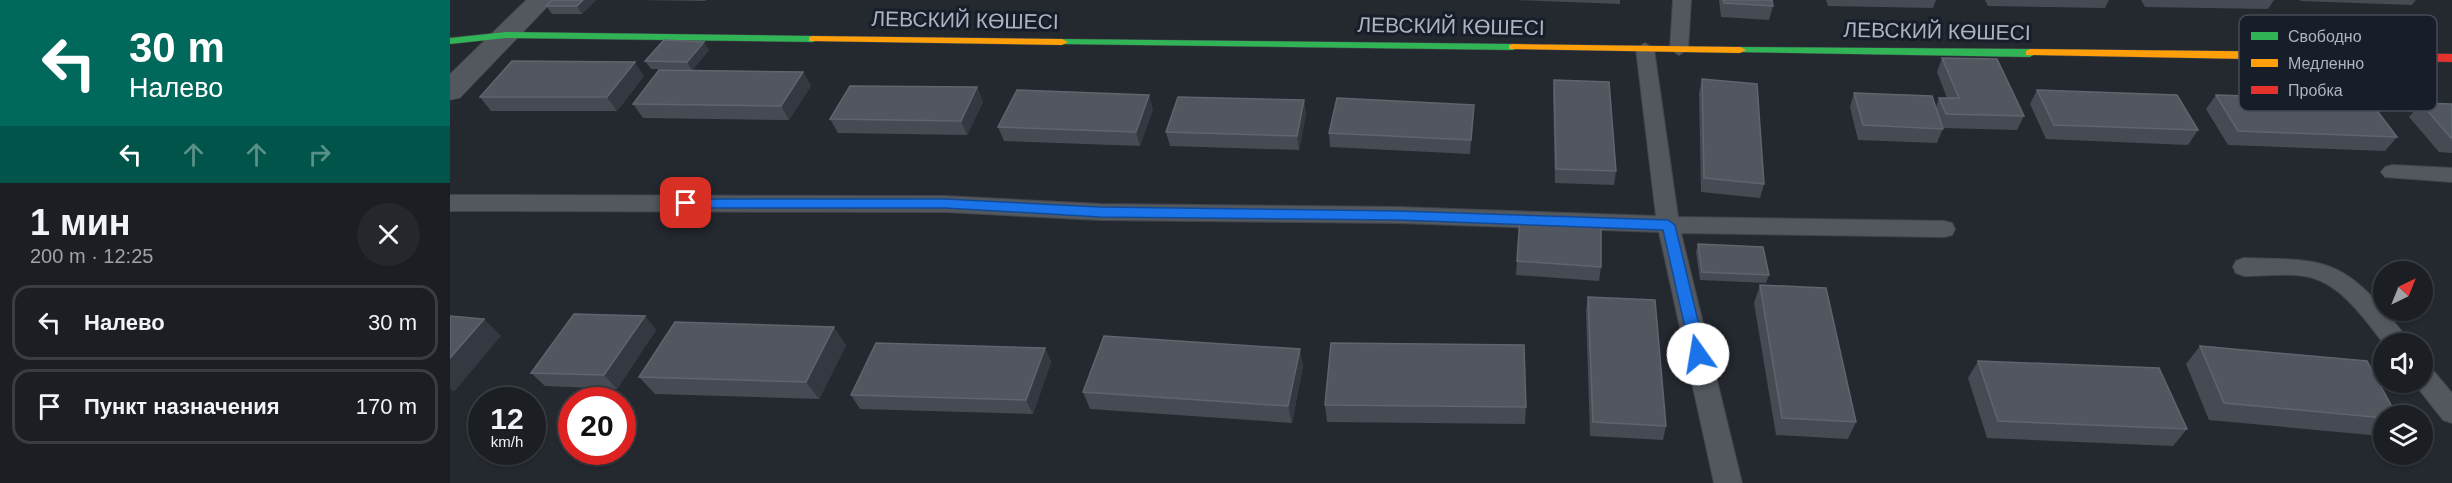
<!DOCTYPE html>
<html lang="ru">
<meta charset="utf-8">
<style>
body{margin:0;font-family:Helvetica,sans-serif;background:#24272b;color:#f1f3f6;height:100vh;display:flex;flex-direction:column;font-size:22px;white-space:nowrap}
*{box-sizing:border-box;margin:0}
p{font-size:20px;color:#a0a2a6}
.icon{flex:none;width:33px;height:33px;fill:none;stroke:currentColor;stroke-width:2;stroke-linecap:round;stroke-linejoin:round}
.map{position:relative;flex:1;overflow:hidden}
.sheet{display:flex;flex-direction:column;background:#1b1e23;width:450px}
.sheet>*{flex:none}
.banner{background:#00695c;color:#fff;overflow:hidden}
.needle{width:39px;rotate:43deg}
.fabs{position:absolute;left:1923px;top:261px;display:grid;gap:12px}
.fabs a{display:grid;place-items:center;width:60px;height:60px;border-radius:50%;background:#1b1e23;box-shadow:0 2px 4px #0004,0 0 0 2px #393c41;font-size:30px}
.speed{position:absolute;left:18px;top:387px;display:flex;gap:12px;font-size:30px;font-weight:700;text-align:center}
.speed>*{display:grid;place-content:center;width:78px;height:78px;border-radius:50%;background:#1b1e23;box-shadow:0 2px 4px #0004,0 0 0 2px #393c41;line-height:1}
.speed small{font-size:15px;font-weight:400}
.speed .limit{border:9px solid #d22;background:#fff;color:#111}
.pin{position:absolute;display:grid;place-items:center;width:51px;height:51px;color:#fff;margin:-26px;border-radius:12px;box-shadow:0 3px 9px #0006}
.me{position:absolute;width:66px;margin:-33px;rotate:347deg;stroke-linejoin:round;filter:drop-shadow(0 0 4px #0008)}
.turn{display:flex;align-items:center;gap:21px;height:126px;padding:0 30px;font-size:27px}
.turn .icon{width:78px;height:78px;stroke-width:2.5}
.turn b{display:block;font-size:42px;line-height:51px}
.lanes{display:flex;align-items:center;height:57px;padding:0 30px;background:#0003;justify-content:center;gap:30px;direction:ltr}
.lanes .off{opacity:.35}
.round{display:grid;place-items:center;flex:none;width:63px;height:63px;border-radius:32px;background:#24272b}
.overview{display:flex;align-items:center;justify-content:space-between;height:102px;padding:0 30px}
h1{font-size:36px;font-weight:800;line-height:45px}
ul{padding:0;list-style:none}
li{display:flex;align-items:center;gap:18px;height:75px;margin:0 12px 9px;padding:0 18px;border:3px solid #393c41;border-radius:18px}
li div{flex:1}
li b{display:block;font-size:22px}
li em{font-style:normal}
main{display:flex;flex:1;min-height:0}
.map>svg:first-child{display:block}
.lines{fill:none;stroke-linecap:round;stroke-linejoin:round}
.lane-casing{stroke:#41454c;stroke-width:2}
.street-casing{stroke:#41454c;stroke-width:1}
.fast-casing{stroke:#41454c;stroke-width:1}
.slow-casing{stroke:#41454c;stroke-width:1}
.jam-casing{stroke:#41454c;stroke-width:1}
.lane{fill:#53575e;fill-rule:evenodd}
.street{fill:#53575e;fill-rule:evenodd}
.fast{fill:#30b455;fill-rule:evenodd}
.slow{fill:#ff9f0a;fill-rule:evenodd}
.jam{fill:#e5322d;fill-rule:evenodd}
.wall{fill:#464b53}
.shaded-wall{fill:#343840}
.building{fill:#51565f;stroke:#5f656f;stroke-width:1.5}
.route{fill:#1a73e8;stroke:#114b97;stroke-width:1.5}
.labels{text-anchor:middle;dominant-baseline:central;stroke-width:6;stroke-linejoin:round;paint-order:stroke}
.street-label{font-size:21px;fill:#acb4c2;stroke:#181e29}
.key{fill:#181e29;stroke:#444b57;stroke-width:1.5}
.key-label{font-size:16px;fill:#acb4c2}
</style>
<main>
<section class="sheet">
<div class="banner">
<div class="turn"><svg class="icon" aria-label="left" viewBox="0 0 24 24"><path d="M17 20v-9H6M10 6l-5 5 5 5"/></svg><div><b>30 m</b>Налево</div></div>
<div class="lanes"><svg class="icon" aria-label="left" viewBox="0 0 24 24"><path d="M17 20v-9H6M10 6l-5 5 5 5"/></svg><svg class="icon off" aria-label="ahead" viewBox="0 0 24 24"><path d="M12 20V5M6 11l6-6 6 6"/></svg><svg class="icon off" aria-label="ahead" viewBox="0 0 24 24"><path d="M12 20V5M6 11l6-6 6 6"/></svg><svg class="icon off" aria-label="right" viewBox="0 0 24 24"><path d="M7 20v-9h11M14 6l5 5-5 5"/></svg></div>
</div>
<div class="overview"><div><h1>1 мин</h1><p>200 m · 12:25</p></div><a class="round"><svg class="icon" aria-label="close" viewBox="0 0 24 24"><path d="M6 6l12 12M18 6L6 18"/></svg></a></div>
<ul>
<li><svg class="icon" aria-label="left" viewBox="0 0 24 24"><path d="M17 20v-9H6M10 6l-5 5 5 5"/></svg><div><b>Налево</b></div><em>30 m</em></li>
<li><svg class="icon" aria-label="arrive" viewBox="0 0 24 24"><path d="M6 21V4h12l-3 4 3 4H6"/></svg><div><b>Пункт назначения</b></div><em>170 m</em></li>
</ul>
</section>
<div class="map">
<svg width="2002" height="483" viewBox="0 0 2002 483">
<rect width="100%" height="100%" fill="#24282f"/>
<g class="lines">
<!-- lane casing -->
<g class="lane-casing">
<path id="lane" d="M1223,0H1241L1238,49L1229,55L1220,49Z
M1195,43L1204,49L1228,217L1494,221L1502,223L1505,229L1502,235L1494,237L1231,233L1292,483H1264L1209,232L948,223L650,220L495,212L0,211V195L495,196L650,204L948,207L1206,216L1186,49Z
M1942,165L2002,168V182L1935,177L1931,172L1935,167Z
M1794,258C1862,260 1888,255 1934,310C1943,321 1953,331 1960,344H1934C1914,318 1889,281 1854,276C1834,273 1814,276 1794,276L1786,273L1783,267L1786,261Z
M1972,365L1981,368L2002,393V423L1993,420L1963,382H1972Z"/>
</g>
<!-- street casing -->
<g class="street-casing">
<path id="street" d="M76,0H104L10,98L0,100V74Z"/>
</g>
<!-- fast casing -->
<g class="fast-casing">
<path id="fast" d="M56,32L363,36L369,39L363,42L56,38L0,44V38Z
M612,39L1063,44L1069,47L1063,50L608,44L606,42Z
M1290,47L1580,49L1586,53L1580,57L1286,52V48Z"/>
</g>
<!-- slow casing -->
<g class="slow-casing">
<path id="slow" d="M363,36L612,39L618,42L612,45L359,41V37Z
M1063,44L1290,47L1296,50L1290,53L1059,49V45Z
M1580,49L1855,52L1861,56L1855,60L1576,55V51Z"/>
</g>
<!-- jam casing -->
<g class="jam-casing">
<path id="jam" d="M1855,52L2002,54V62L1851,58L1849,56Z"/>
</g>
<!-- lane -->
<use href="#lane" class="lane"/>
<!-- street -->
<use href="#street" class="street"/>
<!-- fast -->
<use href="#fast" class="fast"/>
<!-- slow -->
<use href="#slow" class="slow"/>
<!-- jam -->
<use href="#jam" class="jam"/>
</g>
<!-- wall -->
<path class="wall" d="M102,0H146L132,14H102L96,6Z
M188,0H256L255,1Z
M1065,0H1170V4Z
M1269,0H1322L1323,6L1319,20L1271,17Z
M1376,0H1486L1483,8L1378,6Z
M1535,0H1659L1655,8L1538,6Z
M1691,0H1824L1818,9L1695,7Z
M1850,0H1966L1962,5L1851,1Z
M259,50L242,70L353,72L361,86L339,120L193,118L183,104L238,70L201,69L195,61Z
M1492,58L1574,116L1567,130L1493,128L1487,143L1408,140L1400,107L1404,93L1486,107L1489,98H1497L1487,72Z
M194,76L167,111H41L30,97Z
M1252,79L1314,184L1310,198L1251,192L1249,93Z
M1104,80L1166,171L1164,185L1105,183L1103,94Z
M527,87L533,102L517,135L388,133L380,119Z
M1587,90L1748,130L1738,145L1596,139L1580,104Z
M1766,95L1947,137L1935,151L1778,145L1756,109Z
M854,100L856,114L849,150L720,146L716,132Z
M1971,103L2002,104V153L1989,152L1959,117Z
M703,109L690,146L554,141L548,127Z
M1023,119L1020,154L880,147L879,133Z
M1070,217L1151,267L1149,281L1066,275Z
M1248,244L1319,275L1316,283L1250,280L1246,252Z
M1310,285L1406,422L1398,439L1326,435L1304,303Z
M1138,297L1216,426L1213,440L1140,436L1136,311Z
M195,316L206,330L167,389L95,386L81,373Z
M396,345L369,399L205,394L189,377Z
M1750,346L1934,416V434L1931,436L1759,420L1736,364Z
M595,348L601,362L583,414L410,409L401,395Z
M1528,361L1737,429L1723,446L1537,438L1518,378Z
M853,366L842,423L640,409L633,392Z
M875,405L1076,407L1075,424L877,422Z"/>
<!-- shaded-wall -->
<path class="shaded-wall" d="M133,0H146L132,14L127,6Z
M254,42L259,50L242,71L237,62Z
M185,62L194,76L167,111L157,97Z
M353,72L361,86L339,120L331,106Z
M527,87L533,102L517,135L511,121Z
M699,95L703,109L690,146L686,132Z
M854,100L856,114L849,150L847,136Z
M195,316L206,330L167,389L154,375Z
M34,319L51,336L4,392L0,388V358Z
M384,327L396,345L369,399L356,382Z
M595,348L601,362L583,414L576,400Z
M850,349L853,366L842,423L838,406Z"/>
<!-- building -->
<path class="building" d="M102,0H133L127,6H96Z
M1273,0H1322L1323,6L1274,3Z
M214,40L254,42L237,62L195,61Z
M1492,58L1547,59L1574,116L1496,114L1489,98H1509Z
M62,61L185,62L157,97H30Z
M209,70L353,72L331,106L183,104Z
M1252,79L1307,84L1314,184L1254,178Z
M1104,80L1159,82L1166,171L1106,169Z
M400,86L527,87L511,121L380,119Z
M567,90L699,95L686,132L548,127Z
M1587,90L1727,95L1748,130L1604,125Z
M1404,93L1482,96L1493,129L1413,125Z
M1766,95L1919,100L1947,137L1788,131Z
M728,97L854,100L847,136L716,132Z
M887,98L1024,105L1021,140L879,133Z
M1971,103L2002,104V138H2001Z
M1070,217L1151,222V267L1067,261Z
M1248,244L1313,247L1319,275L1252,272Z
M1310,285L1376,288L1406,422L1332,418Z
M1138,297L1205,300L1216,426L1143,422Z
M124,314L195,316L154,375L81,373Z
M0,316L34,319L0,358Z
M225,322L384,327L356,382L189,377Z
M654,336L850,349L838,406L633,392Z
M426,343L595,348L576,400L401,395Z
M881,343L1074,345L1076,407L875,405Z
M1750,346L1917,361L1947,416H1934V418L1774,403Z
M1528,361L1709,368L1737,429L1548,421Z"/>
<!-- route -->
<path class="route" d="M236,199H495L650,207L948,211L1218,220L1225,225L1256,354L1248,360L1241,354L1213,230L948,220L650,217L495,208H236L229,203Z"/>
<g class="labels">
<!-- street labels -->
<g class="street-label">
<text transform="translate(515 20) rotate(1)">ЛЕВСКИЙ КӨШЕСІ</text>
<text transform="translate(1001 26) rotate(1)">ЛЕВСКИЙ КӨШЕСІ</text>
<text transform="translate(1487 31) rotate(1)">ЛЕВСКИЙ КӨШЕСІ</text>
</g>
</g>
<!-- legend -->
<rect x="1789" y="15" width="198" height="96" rx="9" class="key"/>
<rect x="1801" y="32" width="27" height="8" fill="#30b455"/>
<rect x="1801" y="59" width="27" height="8" fill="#ff9f0a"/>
<rect x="1801" y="86" width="27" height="8" fill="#e5322d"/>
<g class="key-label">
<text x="1838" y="42">Свободно</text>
<text x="1838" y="69">Медленно</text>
<text x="1838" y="96">Пробка</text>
</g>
</svg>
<div class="fabs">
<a><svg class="needle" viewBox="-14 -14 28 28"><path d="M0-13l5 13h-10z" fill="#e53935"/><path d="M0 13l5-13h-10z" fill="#a0a2a6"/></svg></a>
<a><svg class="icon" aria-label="sound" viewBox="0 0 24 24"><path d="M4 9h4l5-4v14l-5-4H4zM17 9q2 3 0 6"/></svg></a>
<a><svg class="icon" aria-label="layers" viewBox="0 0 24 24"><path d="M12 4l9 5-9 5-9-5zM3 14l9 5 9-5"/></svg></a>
</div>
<div class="speed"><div>12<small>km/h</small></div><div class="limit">20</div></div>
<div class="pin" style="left:236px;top:203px;background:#d93025"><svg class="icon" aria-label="arrive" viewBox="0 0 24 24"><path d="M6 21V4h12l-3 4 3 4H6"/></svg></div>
<svg class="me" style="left:1248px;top:354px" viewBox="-20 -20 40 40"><circle r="19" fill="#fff"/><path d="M0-13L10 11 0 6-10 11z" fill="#1a73e8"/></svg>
</div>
</main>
